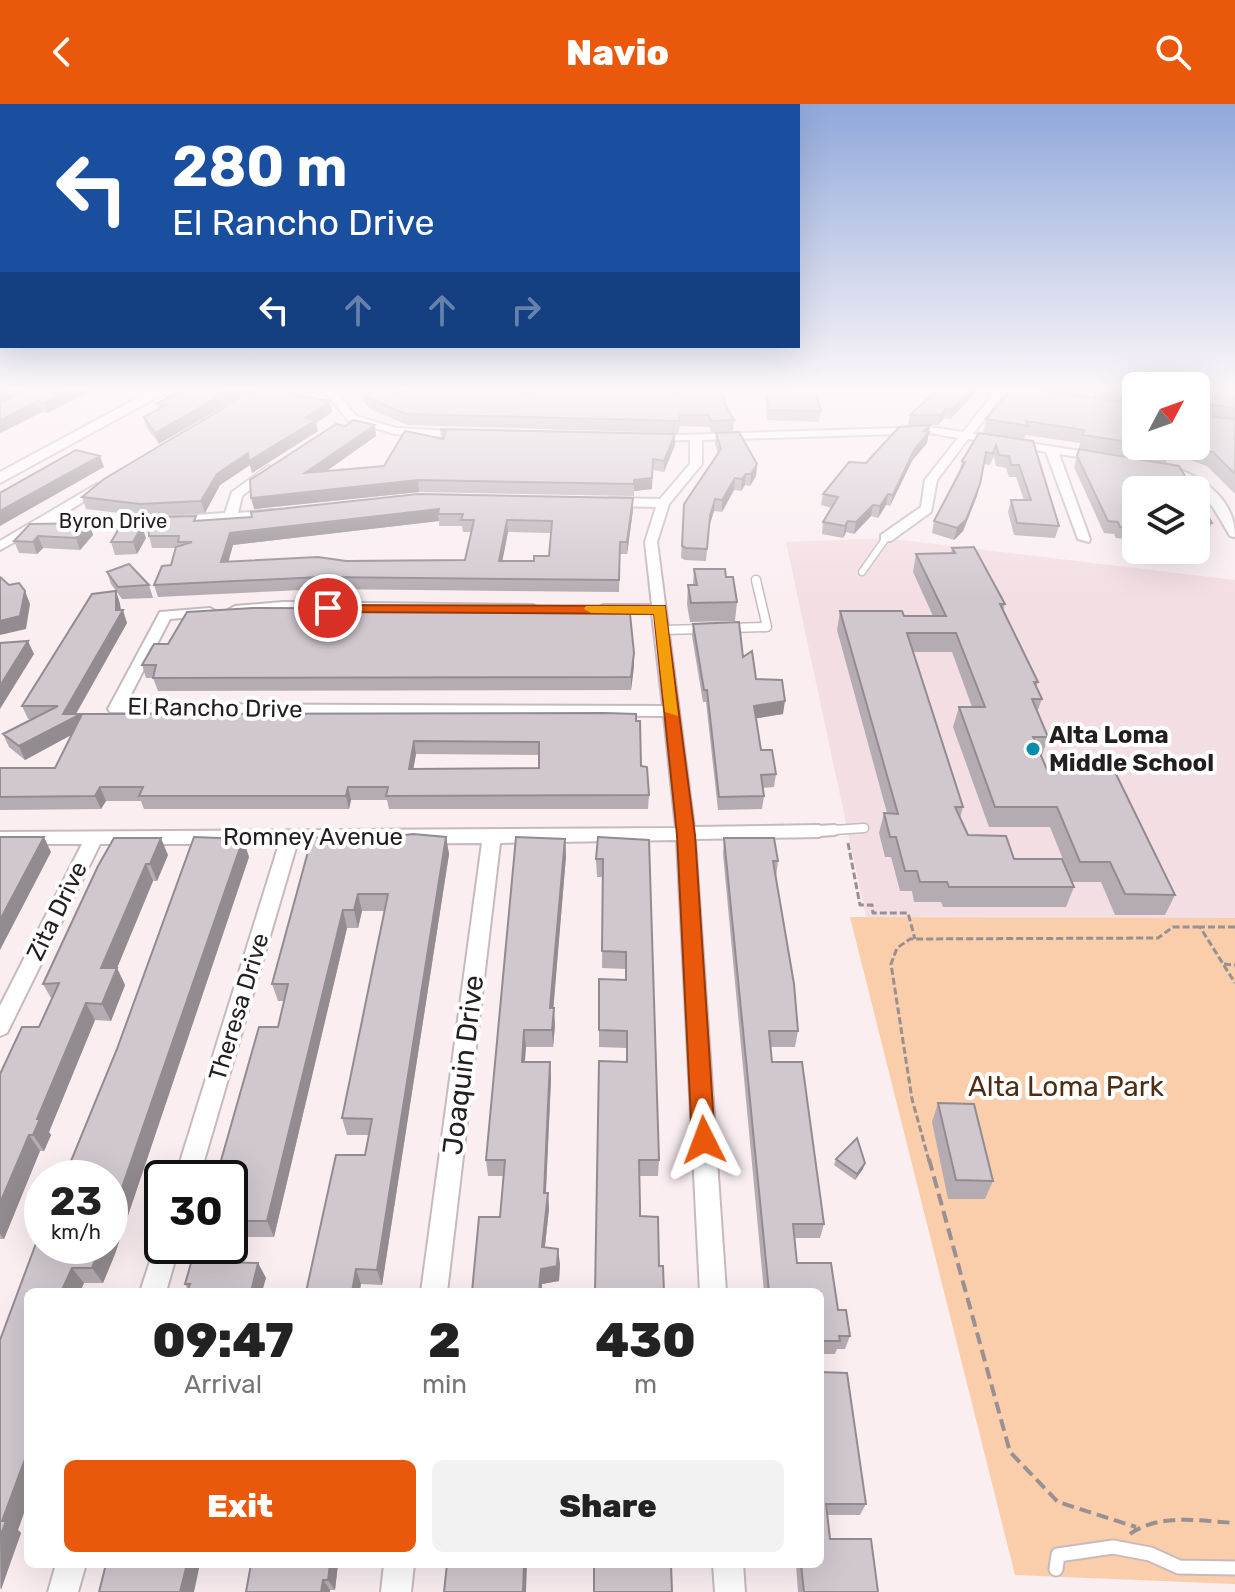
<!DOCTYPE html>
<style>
body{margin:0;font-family:Rubik,sans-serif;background:#f2f2f2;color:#222;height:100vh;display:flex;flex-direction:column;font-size:30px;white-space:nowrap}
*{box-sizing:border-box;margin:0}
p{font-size:26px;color:#767676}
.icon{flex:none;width:44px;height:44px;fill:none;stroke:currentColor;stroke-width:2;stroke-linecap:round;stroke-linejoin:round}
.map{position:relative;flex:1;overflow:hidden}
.details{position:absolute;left:24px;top:1184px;width:800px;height:280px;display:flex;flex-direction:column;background:#fff;border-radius:12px;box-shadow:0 8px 32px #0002}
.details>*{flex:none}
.banner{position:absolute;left:0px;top:0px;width:800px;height:244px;box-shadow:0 8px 32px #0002;background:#1a4fa0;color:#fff;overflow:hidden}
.needle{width:52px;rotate:49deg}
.controls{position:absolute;left:1122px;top:268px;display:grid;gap:16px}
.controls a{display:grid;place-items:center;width:88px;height:88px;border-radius:12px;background:#fff;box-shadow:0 8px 32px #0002;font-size:40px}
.speed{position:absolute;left:24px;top:1056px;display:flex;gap:16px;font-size:40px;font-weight:700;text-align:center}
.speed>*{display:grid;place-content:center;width:104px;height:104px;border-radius:50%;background:#fff;box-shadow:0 8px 32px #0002;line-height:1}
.speed small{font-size:20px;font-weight:400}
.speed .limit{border:4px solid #111;border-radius:12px;background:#fff;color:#111}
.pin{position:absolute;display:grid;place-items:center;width:68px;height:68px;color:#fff;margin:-34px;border:4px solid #fff;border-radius:50%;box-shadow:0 2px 8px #0007}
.me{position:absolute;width:88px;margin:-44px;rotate:357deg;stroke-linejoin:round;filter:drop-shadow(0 0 6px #0008)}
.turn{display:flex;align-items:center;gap:28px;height:168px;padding:0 40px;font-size:36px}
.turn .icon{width:104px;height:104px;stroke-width:2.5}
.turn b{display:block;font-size:56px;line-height:68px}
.lanes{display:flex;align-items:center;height:76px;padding:0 40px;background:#0003;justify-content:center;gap:40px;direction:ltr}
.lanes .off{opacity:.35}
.eta{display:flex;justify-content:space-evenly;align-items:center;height:136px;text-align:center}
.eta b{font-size:48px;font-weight:800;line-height:56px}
.cta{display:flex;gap:16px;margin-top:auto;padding:16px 40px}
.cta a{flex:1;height:92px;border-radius:12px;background:#ea580c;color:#fff;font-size:32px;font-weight:800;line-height:92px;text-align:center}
.cta a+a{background:#f2f2f2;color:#222}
header{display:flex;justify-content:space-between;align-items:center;height:104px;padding:0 40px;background:#ea580c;color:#fff;font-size:36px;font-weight:800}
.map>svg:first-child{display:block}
.built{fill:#f3dee3}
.green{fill:#facdab}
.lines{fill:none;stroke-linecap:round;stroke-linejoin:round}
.lane-far3-casing{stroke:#c6babd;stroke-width:9}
.lane-far2-casing{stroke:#c6babd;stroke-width:11}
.lane-far1-casing{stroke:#c6babd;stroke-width:14}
.lane-casing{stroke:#c6babd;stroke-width:17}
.street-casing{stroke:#c6babd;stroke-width:4}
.secondary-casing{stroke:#c6babd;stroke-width:4}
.path-far1{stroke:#999092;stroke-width:3;stroke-dasharray:7 3;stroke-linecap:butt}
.path{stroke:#999092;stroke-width:4;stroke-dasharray:12 6;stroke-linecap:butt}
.lane-far3{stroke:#fff;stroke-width:6}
.lane-far2{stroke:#fff;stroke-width:8}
.lane-far1{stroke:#fff;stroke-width:10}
.lane{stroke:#fff;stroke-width:13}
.street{fill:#fff;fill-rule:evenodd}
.secondary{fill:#fff;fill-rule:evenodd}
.wall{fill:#b4acb2;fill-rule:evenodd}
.shaded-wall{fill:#928c91}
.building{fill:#d1c8cf;stroke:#928c91;stroke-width:2;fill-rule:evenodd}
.route{fill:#ea580c;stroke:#983908;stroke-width:2}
.slow{fill:#f59e0b}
.poi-dot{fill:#0a8cac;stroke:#fff;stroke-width:3}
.labels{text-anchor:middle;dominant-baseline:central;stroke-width:8;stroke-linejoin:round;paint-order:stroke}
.far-street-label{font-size:20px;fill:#231e1f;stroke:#fff}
.street-label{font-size:24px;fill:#231e1f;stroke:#fff}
.poi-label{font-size:24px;font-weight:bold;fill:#231e1f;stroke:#fff;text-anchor:start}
.near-street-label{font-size:28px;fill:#231e1f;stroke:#fff}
.near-park-label{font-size:28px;fill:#4f2d12;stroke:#fff}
</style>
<header><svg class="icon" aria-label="back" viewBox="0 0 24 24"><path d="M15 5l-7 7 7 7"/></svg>Navio<svg class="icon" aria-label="search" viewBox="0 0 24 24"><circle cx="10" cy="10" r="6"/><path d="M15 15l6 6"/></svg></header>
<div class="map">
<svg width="1235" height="1488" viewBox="0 0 1235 1488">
<rect width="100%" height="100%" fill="#faeef1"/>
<!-- built -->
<path class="built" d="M886,434L1235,476V815L866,813L786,438Z"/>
<!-- green -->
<path class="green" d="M850,813L1235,814V1480L1015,1471Z"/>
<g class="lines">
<!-- lane-far3 casing -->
<g class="lane-far3-casing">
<path id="lane-far3" d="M862,468L886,434"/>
</g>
<!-- lane-far2 casing -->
<g class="lane-far2-casing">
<path id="lane-far2" d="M730,524L767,523L756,476
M663,526L703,525
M819,727L864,724"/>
</g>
<!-- lane-far1 casing -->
<g class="lane-far1-casing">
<path id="lane-far1" d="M819,727L834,726"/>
</g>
<!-- lane casing -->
<g class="lane-casing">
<path id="lane" d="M1056,1465L1058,1451L1113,1443L1150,1450L1179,1463L1235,1464"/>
</g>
<!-- street casing -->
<g class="street-casing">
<path id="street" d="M322,284H333L356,312L396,324L466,328L472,331L466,334L395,330L348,316Z
M754,284H828L791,291Z
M990,284H1000V294L973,330L1099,350L1105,353L1099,356L1059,350L1090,435L1089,438L1078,435L1046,348L968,335L937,376L931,408L891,437H881V431L921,403L925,376L958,334L930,329L702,336V360L669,400L657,438L694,723L819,721L828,727L819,733L695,735L726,1188H700L677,736L500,739L447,1188H421L482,739L297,740L199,1074H175L279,740H100L7,929L0,932V902L82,740H0V728L676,724L664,612L110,608L108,605L160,508L210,504L217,508L210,512L170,515L126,600L663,602L652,509H603L596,505L603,501H652L645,438L656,403L610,402L604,398L610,394L660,395L690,360V336L652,337L648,336V332L930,323L963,328L990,294Z
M1160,360C1196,368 1235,391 1235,433L1230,432C1209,396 1200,376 1156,365L1154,363Z
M268,362L274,366L242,392L238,409L273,406L279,410L277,413L230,419L120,424L45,421L0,446V437L97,380L107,383L57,414L120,416L225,409L232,388Z
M283,498L533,501L540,505L533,509L283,506L235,510L228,506L235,502Z
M162,1132V1142H179L166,1188H140L155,1142Z
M56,1460H86L78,1488H48Z
M384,1460H414L411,1488H381Z
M713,1460H743L745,1488H715Z"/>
</g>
<!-- secondary casing -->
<g class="secondary-casing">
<path id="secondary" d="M156,284H174L0,379V368Z"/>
</g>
<!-- path-far1 -->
<path class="path-far1" d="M848,739L860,801H872L873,809H908L915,835
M1235,823H1200L1235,879
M1224,860L1235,861
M929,1057L912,995L891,860L897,844L910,835L1158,834L1173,823H1200"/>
<!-- path -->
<path class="path" d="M929,1055L1010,1348L1058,1398L1136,1423
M1130,1430C1159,1409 1201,1417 1235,1419"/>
<!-- lane-far3 -->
<use href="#lane-far3" class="lane-far3"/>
<!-- lane-far2 -->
<use href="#lane-far2" class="lane-far2"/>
<!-- lane-far1 -->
<use href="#lane-far1" class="lane-far1"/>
<!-- lane -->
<use href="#lane" class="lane"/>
<!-- street -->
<use href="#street" class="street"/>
<!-- secondary -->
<use href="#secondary" class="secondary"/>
</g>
<!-- wall -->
<path class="wall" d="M96,284L48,309L42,308L0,329V299Z
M186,284L159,340L147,324L144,313L159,305L157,299Z
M352,284H388L393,289L419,284H522L521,289L525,292L672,288L676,292L682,288L681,284H722L725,300L734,316L733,328H711L709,323L680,322L678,329L407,321L370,305Z
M765,284H815L821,307L819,318L767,316Z
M1012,284H1136V342H1196V284H1235V390L1207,362L1169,349L1166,359L1079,344L1080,339L1026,331L1024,335L983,329L986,315Z
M976,288L950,315L944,314L938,321H908L910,311Z
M295,290L330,297L332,308L316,319L318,327L252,369L250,361L220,381L205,409L144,412L86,405L82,393Z
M930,321L927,339L912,357L890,402L886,401L878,414L871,412L854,430L846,428L843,434L822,430L823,418L832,404L821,401L823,390L866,359Z
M345,322L376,332L326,367L384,362L441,334L440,325L675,330V341L664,368L653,366L652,385L634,387V392L419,388L254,405Z
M716,329L757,360L756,372L750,382L745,381L741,387L734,386L722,408L714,407L709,423L706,457L685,456L681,454L684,400L718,350L715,340Z
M979,329L1033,337L1059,422L1055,434L1014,431L1008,408L1011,396H1024L1016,373H1009L1006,364L996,362L994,352L990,361L984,360L977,392L963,427L954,436L932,429L934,417L959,368L962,357Z
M1079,345L1136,386V436L1116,434L1114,430L1104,429L1074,363Z
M1196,391L1212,419L1207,431L1196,430Z
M633,406L627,450H620L619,488L323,485L158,493L154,481L171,461L176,444H152L149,432L197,417L252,413ZM439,417V422H462L463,428H471L465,456L228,457L233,441ZM508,428L551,429L549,452L534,457H502Z
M89,419L93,431L80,446L43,444L37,450L19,449L14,437Z
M146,434L137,450L115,451L111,438Z
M952,444L1005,500L1003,507L1038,578L1036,583L1042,595L1037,608L1048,633L1042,652L1048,668L1175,791L1165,811H1115L1101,778H1072L1050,723H989L953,623L959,603H972L952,548H913L963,703L960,714L968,731L1074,783L1066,803H943L941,798H914L912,787H900L891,753H885L879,729L884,709H887L837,526L840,507L904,512H933L913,468L916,450L951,449Z
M694,465L726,473L737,498L735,517L690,518L687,500L688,481H693Z
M107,468L149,481L153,494L122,495L111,480Z
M116,487L120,500L121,506L127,519L76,610L605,609L641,662L649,691L648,705H389L387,696H351L349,705H144L141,697H106L101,705L0,706V664H55L71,631L25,656L9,643L3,630L33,615H28L22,602ZM416,650L539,651V664L413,665Z
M693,520L743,553L756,575L783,610L756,614L761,646L776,670L774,683L763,684L764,692L762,705L718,706L706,598H703L692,532Z
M142,561L634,562L631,586L158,587L153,574H146Z
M446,733L449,750L382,1181L361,1180L306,1188L365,1051L369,1031H347L342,1014L384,807H362L358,824H347L274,1133H242L236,1158L258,1159L266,1174L188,1186L185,1180L230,1074L278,923L284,897H278L272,880L396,738Z
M724,734L778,757L776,773L798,927L795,943H770L772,958L824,1120L820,1134H795L797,1159L838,1206L850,1232L845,1245H837L835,1250H820V1188H764L723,750Z
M243,735L249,753L115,1150L103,1179H84L80,1188H28L18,1426L21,1429L0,1486V1236L37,1137L35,1134L42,1116V1142Z
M565,735L566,752L553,904L555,921L553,943H526L525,958H550L551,975L546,1089H548L549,1105L545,1143L560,1160L559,1177L542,1180L500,1113L503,1072H488L486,1056Z
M649,736L659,1056L658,1072H639L640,1112L659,1162L595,1188L627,958V944L599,943V875L626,876V865L602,864L603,773H597L596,755Z
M168,751L157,777H153L117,864L125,881L111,917L95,916L49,1028L51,1031L44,1047H40L4,1135H0V970L39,923L52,896L43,880L98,762Z
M938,999L993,1077L985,1095H948L932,1018Z
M836,1055L863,1065L855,1076L834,1061Z
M820,1268L866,1400L860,1411H828L830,1435L878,1488H798L796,1460H820Z
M338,1460L335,1486H330V1488H246Z"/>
<!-- shaded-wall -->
<path class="shaded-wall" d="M4,284H29L0,299V286Z
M72,284H96L48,309L44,299Z
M234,284H255L159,340L155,329Z
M289,284H305L295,290L297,298L287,285Z
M972,284H976V288L950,315L952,306Z
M38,297L42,308L0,329V316Z
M330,297L332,308L316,319L318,327L252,369L250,361L220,381L205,409L201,397L217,370Z
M946,304L944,314L938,321L940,311Z
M375,321L376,332L307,381L305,369Z
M930,321L927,339L912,357L890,402L893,391L924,327Z
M675,330V341L664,368V357Z
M100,352L104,363L0,422V407Z
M757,360L756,372L750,382L751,370Z
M746,370L745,381L741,387L742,375Z
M652,374V385L634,387V376Z
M735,374L734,386L722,408V396Z
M418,376L419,388L254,405L251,394Z
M980,380L977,392L963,427L954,436L957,424Z
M888,390L886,401L878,414L880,402Z
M633,394V406L627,450V438Z
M715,395L714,407L709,423L706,457L710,412Z
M873,401L871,412L854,430L856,418Z
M439,405L438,410L439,417L233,441L225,470L221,458L230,429Z
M507,416L508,428L500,469L499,457Z
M848,417L846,428L843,434L845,422Z
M89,419L93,431L80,446L76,434Z
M142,422L146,434L137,450L133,438Z
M38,432L43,444L37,450L33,438Z
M25,487L30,500L26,525L0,531V517Z
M116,487L120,500L121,510L123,506L127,519L74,613L81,610L86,623L25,656L19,642L63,610L116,506Z
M28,537L34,550L0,605V582Z
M634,549V562L631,586V573Z
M785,597L783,610L753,615L754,602Z
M414,637L416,650L411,678L409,665Z
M100,683L106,697L101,705L95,692Z
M348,683L351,696L349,705L346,692Z
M44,733L51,748L0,846V816Z
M446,733L449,750L382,1181L377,1166Z
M161,734L168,751L157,777L150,760Z
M243,735L249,753L115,1150L103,1179L92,1164L101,1142H110V1118Z
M565,735L566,752L552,921L550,904Z
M146,760L153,777L110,881L101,864Z
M358,790L362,807L358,824L354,806Z
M343,806L347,824L274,1133L267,1117Z
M117,864L125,881L111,917L102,900Z
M86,899L95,916L49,1028L51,1031L44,1047L33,1031L37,1015Z
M554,904L555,921L553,943L552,926Z
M524,926L526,943L523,974L522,958Z
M550,958L551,975L545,1105L544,1089Z
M29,1031L40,1047L4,1135L0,1130V1099Z
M865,1059L863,1065L855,1076L857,1070Z
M548,1089L549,1105L543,1158L542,1143Z
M235,1117L242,1133L232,1174L224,1158L228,1142H230V1135Z
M558,1145L560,1160L559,1177L542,1180V1188H539L541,1165Z
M258,1159L266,1174L262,1188H251Z
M72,1164L84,1179L80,1188H61Z
M356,1165L361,1180L360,1188H352Z
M28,1347V1398L18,1426L21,1429L1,1486L0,1433L2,1417Z
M187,1460H200L194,1488H180Z
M330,1460H338L335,1486L328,1476Z
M524,1460H527L526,1488H523Z
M323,1476L330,1486V1488H321Z"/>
<!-- building -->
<path class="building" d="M31,284H72L44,299L38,297L0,316V299Z
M186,284H234L155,329L144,313L166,301L157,299Z
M257,284H289L287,285L295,287L290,290L330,297L305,314L316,316L249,357L248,349L217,370L201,397L140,400L82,393L104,375Z
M360,284H388L393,289L422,284H519L518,287L525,292L530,288L531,284H671L672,288L676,292L683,287V284H722L725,300L734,316L711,317L709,311H680L679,317L406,310L368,294Z
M766,284H815L821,307L768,306Z
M939,284H972L952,306L946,304L940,311H910Z
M1012,284H1025L1136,300V339L1083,331L1084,326L1026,317L1028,322L986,315Z
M1105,284H1136V289Z
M1196,284H1235V304L1201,299L1198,302L1200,311L1235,315V370L1213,348L1195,342H1196Z
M353,316L375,321L305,369L384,362L405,327L443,335L446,327L440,325L675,330L664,357L653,355L652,374L634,376V380L418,376L251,394L250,376L336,320L345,322Z
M930,321L924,327L929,328L914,346L893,391L888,390L880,402L873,401L856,418L848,417L845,422L823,418L838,393L823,390L849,358L866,359L899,323Z
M739,328L757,360L751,370H746L742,375L735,374L722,396L715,395L710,412L707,445L686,444L682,442L684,400L721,345L716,329Z
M979,329L1033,337L1059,422L1017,419L1011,396H1031L1019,361H1011L1009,352L999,351L996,341L993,350L986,348L980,380L966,416L957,424L934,417L965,358L962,357Z
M1153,342H1169L1171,345Z
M1079,345L1179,362L1193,386H1136V395L1133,394L1136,401V424L1120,423L1118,418L1108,417L1077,352Z
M76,346L100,352L0,407V389Z
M418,390L633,394L627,438H620L619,476L321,473L154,481L162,462L171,461L176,443L192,438H178L179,432H149L148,420L161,419V413L196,412L194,417L252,413L251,408ZM439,405L438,410H463L461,416H474L465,456L346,457L318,453L221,458L230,429ZM507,416L552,417L549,452H534V457H499Z
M1196,391L1212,419L1196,418Z
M89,419L76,434L38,432L33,438L14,437L30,420Z
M121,421L142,422L133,438H111Z
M974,443L1005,500H1000L1038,578H1034L1042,595H1032L1048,633H1033L1048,668H1115L1175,791L1125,790L1110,758H1080L1057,703H995L959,603H985L956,529H907L963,703H955L968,731L1006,732L1014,755H1062L1074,783H949L947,778H920L917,767H905L896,733H890L884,709L898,710L840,507H902L904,512H946L916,450L955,449L952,444Z
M129,460L149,481L118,483L107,468Z
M694,465H725L726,473H733L737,498L691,499L688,481H697Z
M0,473L9,481L19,479L25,487L20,512L0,517Z
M116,487V506H123L63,610H81L19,642L3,630L58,602H22L92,490Z
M253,504L625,505L626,510H630L634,549L631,573L153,574L156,561H142L154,540H168L187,508Z
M739,518L743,553L752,547L756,575L782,576L785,597L754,602L761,646H772L776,670L761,671L764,692L719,693L707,586H704L693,520Z
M28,537L0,582V539Z
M605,609L636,610V617H640L641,662L647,663L649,691L386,692L388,683H348L346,692H139L143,683H100L95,692L0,693V664H55L82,610ZM414,637L539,638V664L409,665Z
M413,730L446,733L377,1166L356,1165L352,1188H306L336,1051H365L372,1015L342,1014L388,790H358L354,806H343L267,1117H235L230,1135V1074H216L259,923H278L288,880H272L312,733L396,738L397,732Z
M0,733H44L0,816Z
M194,733L243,735L110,1118V1074H64L117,945Z
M516,733L565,735L550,904H554L552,926H524L522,958H550L544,1089H548L542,1143L558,1145L557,1162L541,1165L539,1188H472L479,1113H500L505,1056H486Z
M598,733L649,736L659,1056H639L640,1102V1112L658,1113L659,1162H663L664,1188H595L599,957L627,958V927L599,926V875L626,876V848L602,847L603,755H596Z
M114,734H161L150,760H146L101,864H117L102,900L86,899L37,1015H40L33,1031H29L0,1099V970L22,923H39L59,879L43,880L98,762Z
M724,734H774L778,757H773L794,880L798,927H769L772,958H802L824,1120H793L797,1159H831L838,1206H846L850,1232H839L840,1237H820V1188H769Z
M938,999L974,1000L993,1077L956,1076Z
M857,1034L865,1059L857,1070L836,1055Z
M42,1116V1142H101L92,1164H72L61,1188H28V1347L2,1417H6L0,1433V1236L38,1134H35Z
M196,1142H228L224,1158L258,1159L251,1188H187L190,1180H185Z
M820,1268L847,1269L866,1400H826L830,1435H871L878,1488H804L801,1460H820Z
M106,1460H187L180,1488H99Z
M251,1460H330L328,1476H323L321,1488H246Z
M447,1460H524L523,1488H444Z
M594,1460H671L672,1488H594Z"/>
<!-- sky -->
<linearGradient id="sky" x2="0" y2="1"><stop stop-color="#90a8db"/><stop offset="0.58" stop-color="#fdf7f9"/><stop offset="1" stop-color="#fdf7f9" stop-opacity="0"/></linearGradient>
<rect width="1235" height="493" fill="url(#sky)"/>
<!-- route -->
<path class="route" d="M323,501L665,502L695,731L715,1036L712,1043L704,1046L696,1043L692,1036L677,731L654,510L328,508L323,507Z"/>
<!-- slow -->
<path class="slow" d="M586,502H665L678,612L665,608L654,510L591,509L584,505Z"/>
<!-- markers -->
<circle class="poi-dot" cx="1033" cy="645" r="8"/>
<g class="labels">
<!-- far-street labels -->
<g class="far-street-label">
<text x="113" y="417">Byron Drive</text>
</g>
<!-- street labels -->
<g class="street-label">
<text transform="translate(215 604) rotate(1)">El Rancho Drive</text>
<text x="313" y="733">Romney Avenue</text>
<text transform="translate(57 807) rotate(-64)">Zita Drive</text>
<text transform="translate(239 903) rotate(-73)">Theresa Drive</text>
</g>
<!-- poi labels -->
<g class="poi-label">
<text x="1049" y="631">Alta Loma<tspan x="1049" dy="28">Middle School</tspan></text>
</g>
<!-- near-street labels -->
<g class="near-street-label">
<text transform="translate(463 961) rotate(-83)">Joaquin Drive</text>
</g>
<!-- near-park labels -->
<g class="near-park-label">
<text x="1066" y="982">Alta Loma Park</text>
</g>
</g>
</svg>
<div class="controls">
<a><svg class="needle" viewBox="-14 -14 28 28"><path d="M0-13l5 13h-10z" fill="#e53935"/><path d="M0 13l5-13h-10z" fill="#767676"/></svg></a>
<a><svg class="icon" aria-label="layers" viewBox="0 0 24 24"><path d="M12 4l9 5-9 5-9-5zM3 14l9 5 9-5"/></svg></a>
</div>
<div class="speed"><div>23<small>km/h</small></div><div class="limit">30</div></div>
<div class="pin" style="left:328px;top:504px;background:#d93025"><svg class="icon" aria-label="arrive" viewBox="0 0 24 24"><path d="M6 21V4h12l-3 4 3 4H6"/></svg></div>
<svg class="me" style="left:704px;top:1036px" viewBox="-20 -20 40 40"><path d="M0-17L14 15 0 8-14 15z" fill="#ea580c" stroke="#fff" stroke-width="4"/></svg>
<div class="banner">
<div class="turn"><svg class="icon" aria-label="left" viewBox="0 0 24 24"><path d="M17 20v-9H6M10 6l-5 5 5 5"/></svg><div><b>280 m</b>El Rancho Drive</div></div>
<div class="lanes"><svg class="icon" aria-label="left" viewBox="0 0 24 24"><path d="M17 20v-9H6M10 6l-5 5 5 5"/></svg><svg class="icon off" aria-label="ahead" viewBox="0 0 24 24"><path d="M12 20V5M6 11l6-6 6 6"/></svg><svg class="icon off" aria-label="ahead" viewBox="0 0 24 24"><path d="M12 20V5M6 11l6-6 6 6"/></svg><svg class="icon off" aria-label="right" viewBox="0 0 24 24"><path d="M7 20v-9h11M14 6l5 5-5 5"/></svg></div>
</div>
<section class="details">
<div class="eta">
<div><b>09:47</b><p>Arrival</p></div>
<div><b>2</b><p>min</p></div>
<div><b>430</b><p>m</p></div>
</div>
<div class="cta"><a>Exit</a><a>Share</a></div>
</section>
</div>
